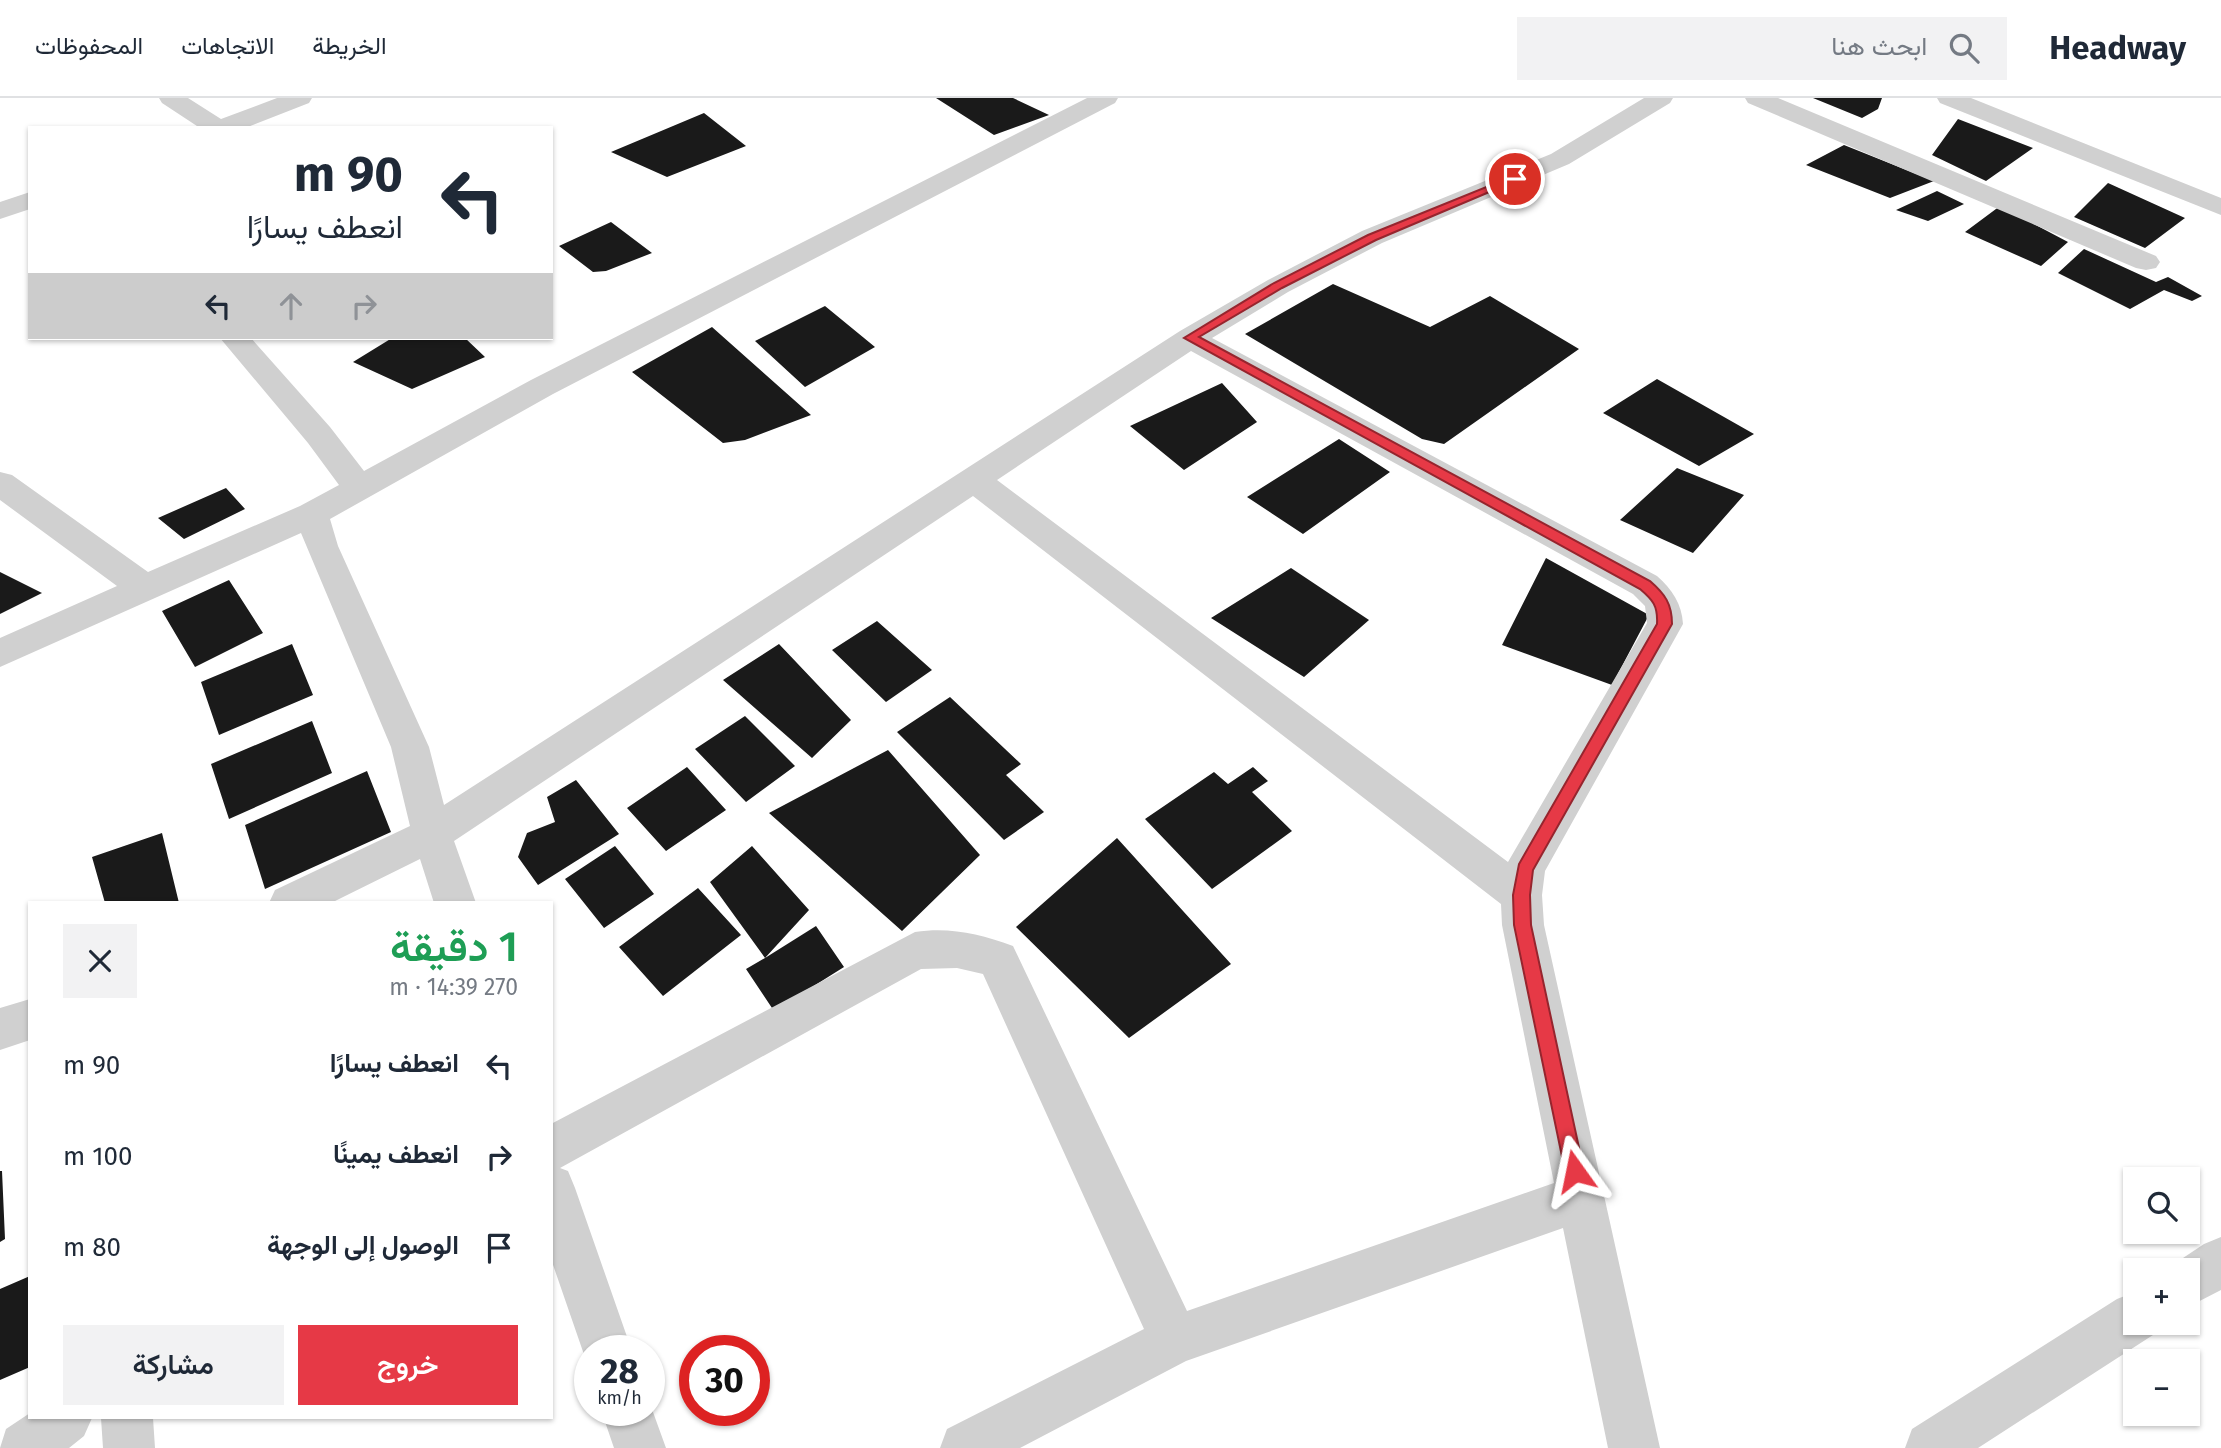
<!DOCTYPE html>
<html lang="ar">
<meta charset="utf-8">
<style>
body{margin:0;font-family:"Fira Sans",Vazirmatn,sans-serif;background:#f2f2f3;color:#1f2937;direction:rtl;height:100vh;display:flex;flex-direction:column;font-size:26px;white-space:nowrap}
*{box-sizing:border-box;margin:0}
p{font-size:23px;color:#747a83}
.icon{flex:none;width:38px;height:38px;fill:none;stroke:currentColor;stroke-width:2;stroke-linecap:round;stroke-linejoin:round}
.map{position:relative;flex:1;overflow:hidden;direction:ltr}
.drawer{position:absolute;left:28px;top:803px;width:525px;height:518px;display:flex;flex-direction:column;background:#fff;border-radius:0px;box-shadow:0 2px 5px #0004;direction:rtl}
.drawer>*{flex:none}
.guide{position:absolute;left:28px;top:28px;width:525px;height:214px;border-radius:0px;box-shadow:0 2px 5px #0004;direction:rtl;background:#fff;color:#1f2937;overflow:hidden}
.controls{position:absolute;left:2123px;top:1069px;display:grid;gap:14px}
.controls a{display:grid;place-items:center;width:77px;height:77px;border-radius:0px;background:#fff;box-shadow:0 2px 5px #0004;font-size:35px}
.speed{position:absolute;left:574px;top:1237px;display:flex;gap:14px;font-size:35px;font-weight:700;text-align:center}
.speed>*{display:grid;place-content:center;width:91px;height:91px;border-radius:50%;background:#fff;box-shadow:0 2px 5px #0004;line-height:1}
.speed small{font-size:18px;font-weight:400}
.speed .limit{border:10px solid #d22;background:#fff;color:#111}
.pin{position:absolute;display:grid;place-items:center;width:60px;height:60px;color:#fff;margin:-30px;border:4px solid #fff;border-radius:50%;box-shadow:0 2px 7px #0007}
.me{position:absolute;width:77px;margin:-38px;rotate:348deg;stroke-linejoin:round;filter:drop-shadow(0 0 5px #0008)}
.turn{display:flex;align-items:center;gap:24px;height:147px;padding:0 35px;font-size:32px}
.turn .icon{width:91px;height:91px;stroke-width:2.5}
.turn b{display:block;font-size:49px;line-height:60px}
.lanes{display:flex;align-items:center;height:66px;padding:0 35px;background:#0003;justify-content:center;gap:35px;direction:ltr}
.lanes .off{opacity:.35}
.round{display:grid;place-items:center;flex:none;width:74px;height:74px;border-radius:0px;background:#f2f2f3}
.summary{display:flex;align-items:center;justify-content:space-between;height:119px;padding:0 35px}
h1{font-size:42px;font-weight:600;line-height:52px;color:#1e9e55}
.cta{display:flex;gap:14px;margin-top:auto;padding:14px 35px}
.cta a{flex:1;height:80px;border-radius:0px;background:#e63946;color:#fff;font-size:28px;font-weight:600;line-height:80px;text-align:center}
.cta a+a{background:#f2f2f3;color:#1f2937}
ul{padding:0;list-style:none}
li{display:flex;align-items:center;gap:21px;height:91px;padding:0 35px}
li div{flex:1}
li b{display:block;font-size:26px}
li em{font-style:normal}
header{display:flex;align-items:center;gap:42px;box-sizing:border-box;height:98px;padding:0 35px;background:#fff;border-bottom:2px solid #e0e1e3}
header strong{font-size:33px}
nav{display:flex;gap:38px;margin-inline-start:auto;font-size:24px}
.search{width:490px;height:63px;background:#f2f2f3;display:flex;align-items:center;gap:18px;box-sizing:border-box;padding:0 24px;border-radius:0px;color:#747a83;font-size:26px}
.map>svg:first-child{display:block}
.building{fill:#1a1a1a}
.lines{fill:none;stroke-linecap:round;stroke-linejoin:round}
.minor{fill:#d0d0d0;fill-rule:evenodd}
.route{fill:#e63946;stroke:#96252e;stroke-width:2}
</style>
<header>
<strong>Headway</strong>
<div class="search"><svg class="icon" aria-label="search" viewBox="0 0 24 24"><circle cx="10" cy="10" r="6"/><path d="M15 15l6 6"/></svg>ابحث هنا</div>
<nav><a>الخريطة</a><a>الاتجاهات</a><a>المحفوظات</a></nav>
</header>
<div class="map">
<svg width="2221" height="1350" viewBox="0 0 2221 1350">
<rect width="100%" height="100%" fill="#fff"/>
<!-- building -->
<path class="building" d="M936,0H1013L1049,17L994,37Z
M1813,0H1882L1878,11L1862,20Z
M704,15L746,48L667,79L611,54Z
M1958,21L2033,50L1986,83L1932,57Z
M1844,47L1934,83L1890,100L1806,67Z
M2108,85L2185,120L2145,150L2074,119Z
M1937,93L1964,106L1928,123L1896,112Z
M2000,108L2068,144L2041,168L1965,134Z
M611,124L652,155L606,173L593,174L559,148Z
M2084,151L2156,184L2168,179L2202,198L2192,203L2164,192L2130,211L2058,175Z
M1333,186L1430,229L1490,198L1579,251L1444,346L1422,341L1245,236Z
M825,208L875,249L805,289L755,243Z
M712,229L811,317L745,342L723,345L632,274Z
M392,240H465L485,259L412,291L353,264Z
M1657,281L1754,336L1699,368L1603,315Z
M1222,285L1257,324L1184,372L1130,328Z
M1339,341L1390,374L1303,436L1247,399Z
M1677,370L1744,397L1693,455L1620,422Z
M226,390L245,411L184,441L158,420Z
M1546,460L1649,517L1612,587L1502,547Z
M1291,470L1369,522L1304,579L1211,520Z
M0,474L42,495L0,516Z
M229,482L263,535L195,569L162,513Z
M877,523L932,572L886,604L832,552Z
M292,546L313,597L219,637L201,584Z
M779,546L851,622L812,660L723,582Z
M950,599L1021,666L1006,677L1044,714L1004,742L897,634Z
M745,618L795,668L746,704L695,651Z
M312,623L332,675L229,721L211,666Z
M888,652L980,757L902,833L769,715Z
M687,669L726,712L666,753L627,710Z
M1253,669L1268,683L1252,694L1292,733L1212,791L1145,721L1214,674L1228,686Z
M367,673L391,734L265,791L245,727Z
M576,682L619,736L538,787L518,759L527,735L555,724L547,699Z
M162,735L179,805H105L92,759Z
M1117,740L1231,866L1129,940L1016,829Z
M615,748L654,796L604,830L565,781Z
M752,748L809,812L765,860L816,828L844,869L774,913L746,871L765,860L710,784Z
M698,790L741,837L663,898L619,849Z
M0,1073H2L5,1141L0,1144Z
M30,1178V1269L0,1282V1191Z"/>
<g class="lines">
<!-- minor -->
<path class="minor" d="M159,0H188L221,21L277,0H312L309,5L245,30H200L162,5Z
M1087,0H1118L1115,5L553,296L330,421L338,448L429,649L444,707L1180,233L1268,182L1362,133L1551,56L1644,0H1673L1670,5L1569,66L1382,145L1288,194L1212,240L1657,478C1672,491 1682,506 1683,526L1545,773L1542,797L1544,827L1660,1350H1608L1563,1130L1186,1263L1020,1350H940L947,1331L1144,1231L983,876L957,870L921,871L560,1070L568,1073L575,1090L632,1253H590L589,1271L551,1161V1026L915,834C951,829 979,836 1013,848L1187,1213L1554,1085L1502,827L1501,806L973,398L454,743L476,805H434L420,761L331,805H269L275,792L410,728L391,649L301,435L0,569V540L117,488L0,402V374L12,377L148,474L300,408L339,387L308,345L220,240H251L330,329L364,373L531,282ZM1191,253L1633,496L1645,508L1647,525L1508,764L997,382Z
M1745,0H1778L2156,158L2160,164L2156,170L2146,172L2136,170L1748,5Z
M1937,0H1971L2221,100V117L1940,5Z
M30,94V111L0,121V104Z
M30,901V942L0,952V910Z
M2221,1139V1192L2188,1209V1172H2169L2171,1168L2204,1146Z
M2135,1194V1225H2157L2153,1237L1978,1350H1905L1912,1331L2117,1201Z
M649,1303L666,1350H614L601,1312H649Z
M30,1315V1320H92L84,1338L69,1350H0L6,1331Z
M101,1320H153L155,1350H103Z"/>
</g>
<!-- route -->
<path class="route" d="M1511,79L1520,81L1376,142L1282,190L1199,239L1650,483C1665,496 1672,506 1672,526L1533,772L1530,797L1531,827L1584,1073L1581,1080L1575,1083L1568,1080L1565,1073L1514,827L1513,797L1519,766L1657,526C1658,508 1653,502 1640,491L1184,240L1274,185L1368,137Z"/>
</svg>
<div class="controls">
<a><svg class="icon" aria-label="search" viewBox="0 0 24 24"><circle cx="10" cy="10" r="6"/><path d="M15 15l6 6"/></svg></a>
<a>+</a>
<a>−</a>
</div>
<div class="speed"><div>28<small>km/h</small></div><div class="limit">30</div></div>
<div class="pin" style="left:1515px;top:81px;background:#d93025"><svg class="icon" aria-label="arrive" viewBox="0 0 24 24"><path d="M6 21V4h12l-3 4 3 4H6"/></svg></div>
<svg class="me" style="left:1575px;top:1073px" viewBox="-20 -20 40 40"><path d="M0-17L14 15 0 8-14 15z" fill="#e63946" stroke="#fff" stroke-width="4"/></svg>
<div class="guide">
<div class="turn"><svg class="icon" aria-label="left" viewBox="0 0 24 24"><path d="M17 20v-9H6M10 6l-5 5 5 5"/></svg><div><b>90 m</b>انعطف يسارًا</div></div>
<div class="lanes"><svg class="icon" aria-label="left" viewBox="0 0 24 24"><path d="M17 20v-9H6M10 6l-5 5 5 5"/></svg><svg class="icon off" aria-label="ahead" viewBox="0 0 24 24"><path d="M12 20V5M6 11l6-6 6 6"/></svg><svg class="icon off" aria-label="right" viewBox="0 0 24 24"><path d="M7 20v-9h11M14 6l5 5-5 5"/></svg></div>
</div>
<section class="drawer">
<div class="summary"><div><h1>1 دقيقة</h1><p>270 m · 14:39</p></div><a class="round"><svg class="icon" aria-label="close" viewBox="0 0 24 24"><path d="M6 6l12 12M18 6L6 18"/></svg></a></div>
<ul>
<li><svg class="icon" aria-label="left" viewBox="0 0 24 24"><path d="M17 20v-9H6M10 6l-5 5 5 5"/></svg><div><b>انعطف يسارًا</b></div><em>90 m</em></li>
<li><svg class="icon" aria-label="right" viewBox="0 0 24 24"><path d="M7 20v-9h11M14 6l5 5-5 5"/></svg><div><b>انعطف يمينًا</b></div><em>100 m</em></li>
<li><svg class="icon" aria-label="arrive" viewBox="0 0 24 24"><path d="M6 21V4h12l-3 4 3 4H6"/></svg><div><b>الوصول إلى الوجهة</b></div><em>80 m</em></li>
</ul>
<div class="cta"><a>خروج</a><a>مشاركة</a></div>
</section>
</div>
